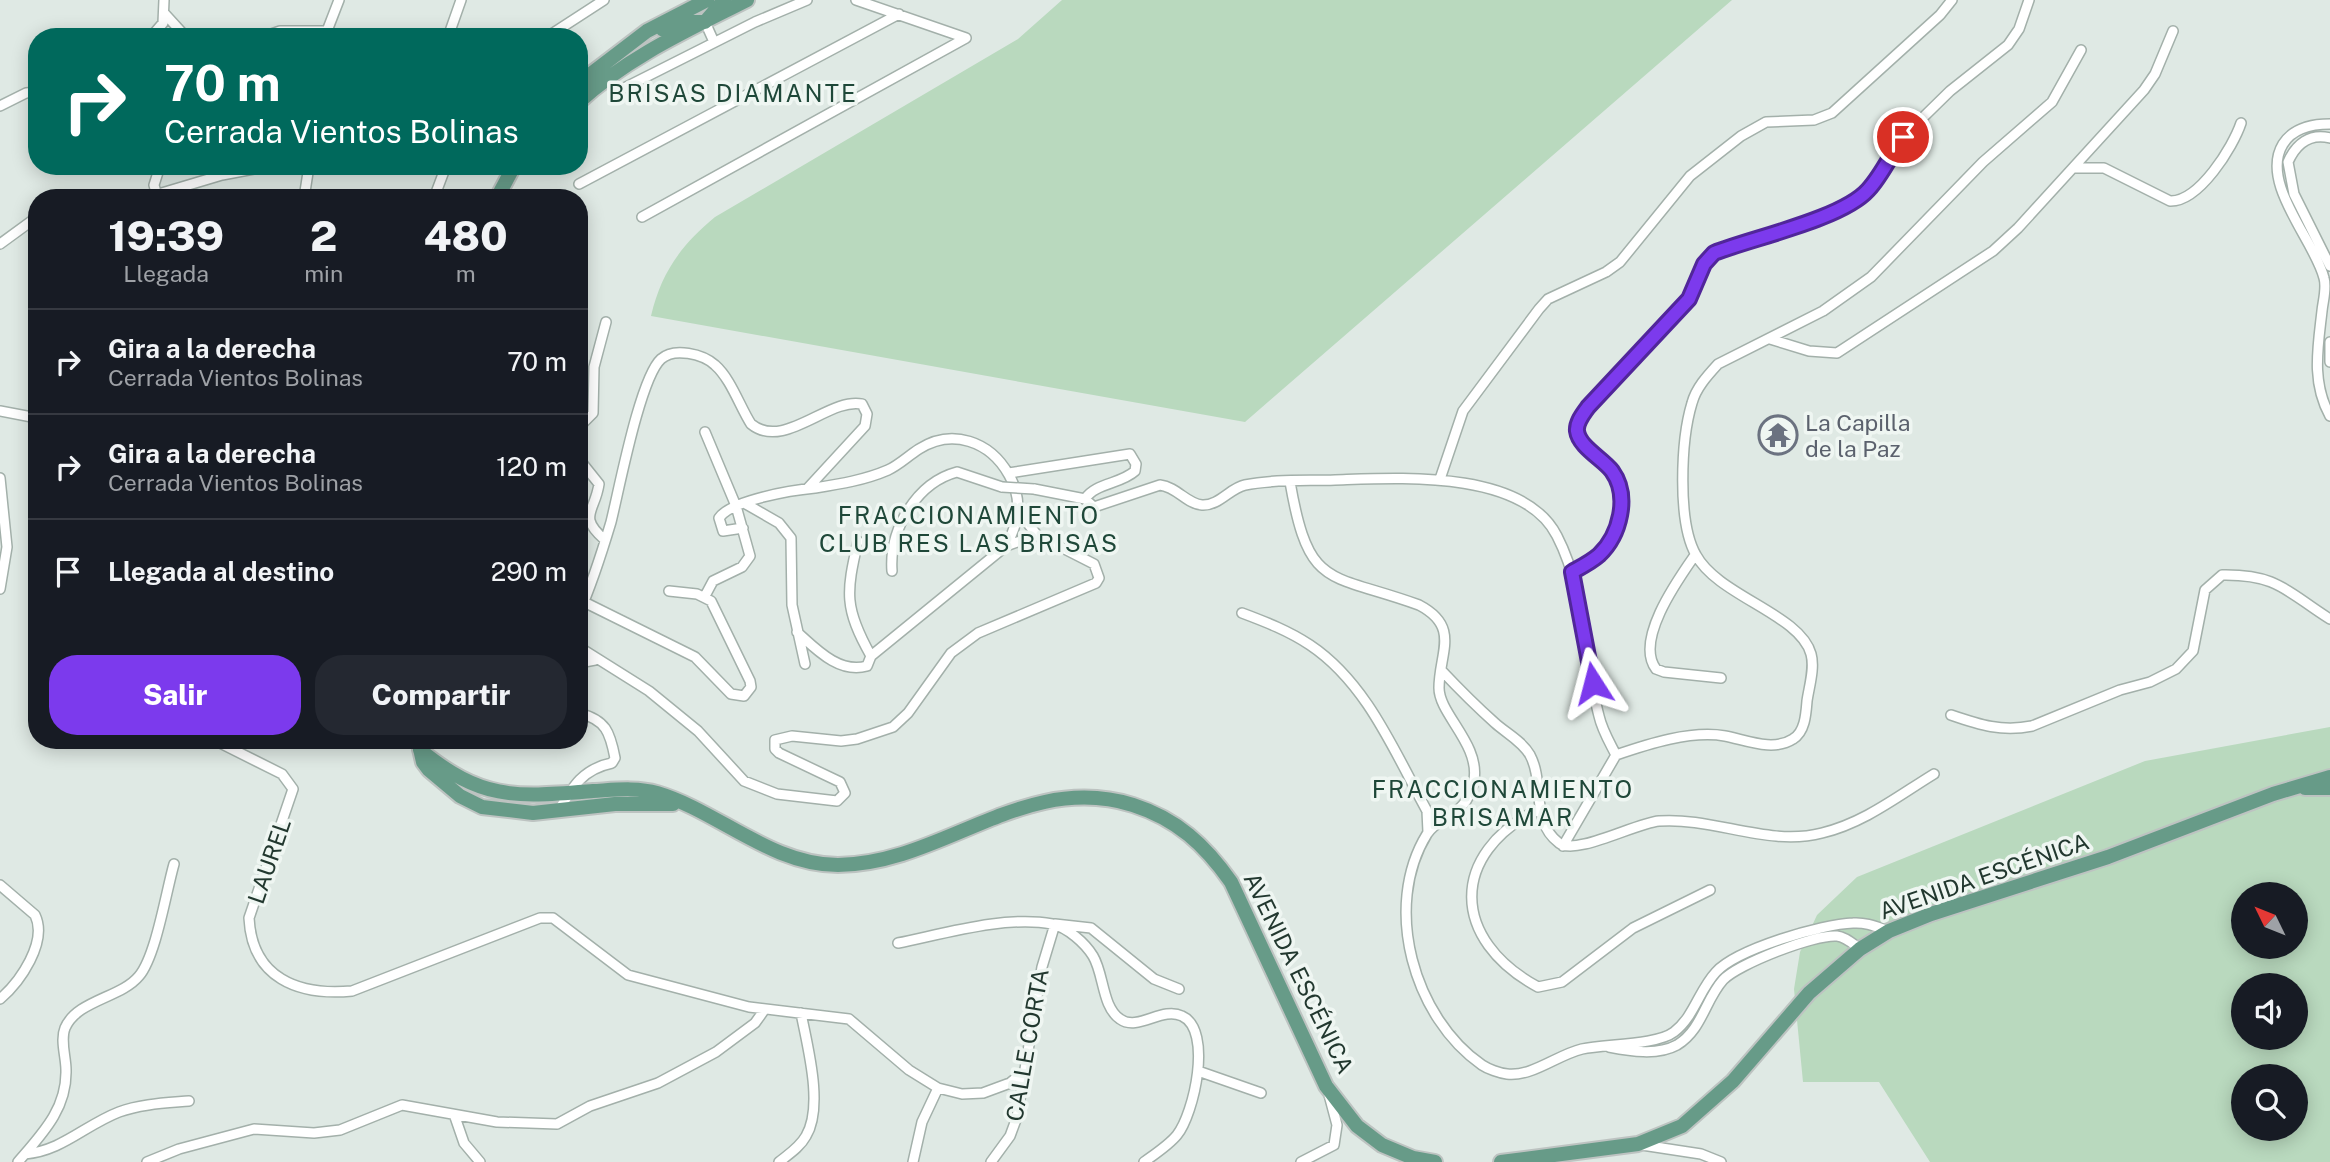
<!DOCTYPE html>
<html lang="es">
<meta charset="utf-8">
<style>
body{margin:0;font-family:"Public Sans",sans-serif;background:#242831;color:#f1f3f6;height:100vh;display:flex;flex-direction:column;font-size:26px;white-space:nowrap}
*{box-sizing:border-box;margin:0}
p{font-size:23px;color:#9ea1a6}
.icon{flex:none;width:38px;height:38px;fill:none;stroke:currentColor;stroke-width:2;stroke-linecap:round;stroke-linejoin:round}
.map{position:relative;flex:1;overflow:hidden}
.panel{position:absolute;left:28px;top:189px;width:560px;height:560px;display:flex;flex-direction:column;background:#171b24;border-radius:28px;box-shadow:0 4px 18px #0003}
.panel>*{flex:none}
.banner{position:absolute;left:28px;top:28px;width:560px;height:147px;border-radius:28px;box-shadow:0 4px 18px #0003;background:#00695c;color:#fff;overflow:hidden}
.needle{width:46px;rotate:313deg}
.tools{position:absolute;left:2231px;top:882px;display:grid;gap:14px}
.tools a{display:grid;place-items:center;width:77px;height:77px;border-radius:50%;background:#171b24;box-shadow:0 4px 18px #0003;font-size:35px}
.pin{position:absolute;display:grid;place-items:center;width:60px;height:60px;color:#fff;margin:-30px;border:4px solid #fff;border-radius:50%;box-shadow:0 2px 7px #0007}
.me{position:absolute;width:77px;margin:-38px;rotate:351deg;stroke-linejoin:round;filter:drop-shadow(0 0 5px #0008)}
.turn{display:flex;align-items:center;gap:24px;height:147px;padding:0 21px;font-size:32px}
.turn .icon{width:91px;height:91px;stroke-width:2.5}
.turn b{display:block;font-size:49px;line-height:60px}
.eta{display:flex;justify-content:space-evenly;align-items:center;height:119px;text-align:center}
.eta b{font-size:42px;font-weight:800;line-height:49px}
.cta{display:flex;gap:14px;margin-top:auto;padding:14px 21px}
.cta a{flex:1;height:80px;border-radius:28px;background:#7c3aed;color:#fff;font-size:28px;font-weight:800;line-height:80px;text-align:center}
.cta a+a{background:#242831;color:#f1f3f6}
ul{padding:0;list-style:none}
li{display:flex;align-items:center;gap:21px;height:105px;padding:0 21px;border-top:2px solid #363941}
li div{flex:1}
li b{display:block;font-size:26px}
li em{font-style:normal}
.map>svg:first-child{display:block}
.green{fill:#b9d9be;fill-rule:evenodd}
.lines{fill:none;stroke-linecap:round;stroke-linejoin:round}
.minor-casing{stroke:#a3b0aa;stroke-width:12}
.primary-casing{stroke:#bdc3c1;stroke-width:18}
.minor{stroke:#fff;stroke-width:9}
.primary{stroke:#679b88;stroke-width:14}
.minor-bridge-casing{stroke:#a3b0aa;stroke-width:12;stroke-linecap:butt}
.minor-bridge{stroke:#fff;stroke-width:9}
.route-casing{stroke:#51269a;stroke-width:18}
.route{stroke:#7c3aed;stroke-width:12}
.labels{text-anchor:middle;dominant-baseline:central;stroke-width:7;stroke-linejoin:round;paint-order:stroke}
.worship-label{font-size:23px;fill:#5b616d;stroke:#eff6f2;text-anchor:start}
.street-label{font-size:23px;fill:#22382f;stroke:#eff6f2}
.neighbourhood-label{font-size:24px;letter-spacing:2px;fill:#1f4839;stroke:#eff6f2}
</style>
<div class="map">
<svg width="2330" height="1162" viewBox="0 0 2330 1162">
<rect width="100%" height="100%" fill="#dfe9e4"/>
<!-- green -->
<path class="green" d="M1062,0H1732L1245,422L651,316C661,273 681,245 715,217L1018,39Z
M2330,727V1162H1930L1879,1082H1803L1794,989L1800,952L1817,915L1857,877L2145,761ZM2244,894H2296V947H2244ZM2244,985H2296V1038H2244ZM2244,1076H2296V1129H2244Z"/>
<g class="lines">
<!-- minor casing -->
<g class="minor-casing">
<path id="minor" d="M856,0L966,38
M165,14L186,37
M705,22L714,42
M151,37L163,23L164,0
M263,37L280,31H327L339,0
M448,37L461,0
M547,37L604,0
M624,88L755,22L807,0
M0,106L26,93L37,92
M2330,124C2312,124 2293,128 2283,144C2259,183 2315,241 2324,278C2327,288 2323,301 2322,311C2318,347 2311,382 2330,416
M2330,138C2310,133 2296,144 2288,162L2294,194L2330,266
M2073,168H2104L2170,201C2199,202 2233,147 2241,123
M579,184L899,14
M157,196L154,185L160,166
M86,198L155,195L222,175L270,166
M304,198L309,166
M434,198L446,166
M642,217L966,38
M0,244L37,217
M1770,339L1809,351L1837,353L1993,251L2018,228L2144,90L2155,74L2173,31
M2330,342V362
M0,411L37,418
M579,427L593,413L594,367L606,322
M579,459L599,484C595,512 577,516 605,540
M1009,473L1130,454L1136,464L1135,471C1121,484 1095,483 1085,499L1094,507L1160,485C1177,487 1187,504 1202,505C1219,506 1230,488 1245,485C1273,479 1306,481 1335,480C1397,478 1523,469 1557,536C1586,592 1583,656 1599,716C1602,730 1610,743 1616,755
M0,478L7,547L0,589
M1440,479L1463,411L1539,309L1548,299L1606,272L1620,262L1690,176L1741,136L1766,122L1814,120L1832,113L1940,15L1952,0
M1290,482C1309,591 1328,572 1419,605C1461,627 1439,653 1439,688C1439,714 1480,744 1474,780C1467,818 1440,814 1427,834C1382,907 1414,1018 1482,1065C1488,1069 1499,1073 1507,1074C1532,1077 1557,1055 1582,1049C1606,1044 1657,1045 1674,1032C1694,1017 1699,990 1716,972C1737,949 1822,924 1853,923C1866,922 1877,927 1889,931
M1034,489L1085,499
M746,504L779,523L791,538L792,605L805,664
M743,528L723,531L719,518C731,500 793,490 815,488C840,484 865,480 888,470C899,465 908,456 919,449C952,428 990,441 1009,475C1023,499 1019,523 1006,546L871,656C844,608 846,593 858,541
M1006,546L1037,535
M1695,555C1679,578 1634,640 1656,669L1664,672L1721,678
M892,571C889,530 916,483 957,472L1002,487
M1572,572C1581,566 1591,562 1599,555C1620,535 1630,495 1612,471C1603,459 1579,447 1577,431C1576,422 1583,413 1588,406L1689,299L1704,264L1714,253L1836,210L1867,192L1903,137L1950,91L2008,45L2019,29L2029,0
M705,596L713,581L742,567L750,556L736,506L705,432
M584,602L695,657L731,694L744,696L751,687L750,681L711,601L697,594L669,591
M579,613C592,584 602,552 611,522C619,490 640,378 661,359C674,347 703,354 715,365C731,379 740,407 751,424C784,451 829,397 862,404L867,414L865,426L807,489
M1242,613C1266,622 1289,631 1310,645C1367,683 1395,753 1427,811L1428,832
M797,632C816,649 839,674 867,666L871,656
M579,647L649,691L698,731L744,781L777,794L837,801L845,793L840,782L779,753L775,749V740L792,736L841,741L857,739L893,727L908,713L951,653L978,633L1096,583L1099,578L1094,564L1037,535L1018,511
M579,663L595,660
M1442,671C1459,689 1476,706 1495,723C1506,733 1522,741 1530,755C1545,783 1530,821 1559,843C1575,856 1636,823 1659,821C1714,817 1768,847 1822,833C1864,823 1898,796 1934,774
M1951,715C1980,725 2002,732 2032,726L2120,690L2150,682L2176,669L2193,651L2205,590L2222,575C2278,574 2287,592 2330,619
M214,740L282,774L293,789L249,918C252,978 298,996 352,991L540,918H553L628,975L749,1007L849,1019L909,1070L938,1088L962,1094L983,1093L1010,1083L1027,1069
M1539,809C1448,854 1451,940 1538,987L1562,982L1633,928L1710,890
M559,810C573,786 583,769 612,763L615,758C610,732 606,720 579,713
M1563,846L1616,755C1648,744 1691,730 1725,736C1746,740 1773,752 1793,739C1805,732 1806,714 1807,701C1809,687 1815,668 1811,654C1800,614 1718,596 1696,555C1677,522 1681,439 1692,403C1696,388 1707,376 1718,364L1823,311L1871,277L1983,162L2052,102L2081,50
M0,885L35,915C48,942 20,982 0,999
M898,943C943,934 1006,915 1052,924C1067,927 1085,943 1093,956C1104,974 1102,1007 1120,1019C1138,1032 1162,1006 1182,1016C1213,1030 1194,1114 1177,1135C1169,1145 1155,1154 1144,1162
M1609,1047C1630,1051 1657,1056 1677,1045C1702,1030 1705,1000 1723,980C1738,964 1815,934 1837,936C1846,937 1853,944 1860,949
M1198,1071L1261,1093
M455,1117L464,1143L480,1162
M1642,1145L1701,1154L1721,1162
M25,1154C62,1151 85,1125 119,1112C140,1104 166,1103 189,1101
M18,1162C42,1134 67,1109 66,1070C66,1057 60,1040 65,1028C77,1000 121,998 139,976C156,956 166,892 174,864
M147,1162L179,1149L254,1129L314,1133L340,1130L402,1105L497,1122L557,1124L590,1106L658,1083L716,1052L755,1023L765,1009
M779,1162C789,1154 800,1147 806,1136C824,1106 807,1045 801,1013
M913,1162L922,1122L938,1088
M991,1162L1010,1136L1017,1117L1042,967L1055,924L1091,928L1154,979L1179,989
M1301,1162L1334,1145L1337,1125L1328,1091"/>
</g>
<!-- primary casing -->
<g class="primary-casing">
<path id="primary" d="M662,29L685,22H705L724,0
M579,83L647,31L707,0
M579,102C626,58 690,29 747,0
M497,198L514,166
M418,740L423,762L429,770L460,796L482,807L533,813L615,804H673
M420,750C483,801 515,797 593,791C613,790 637,787 657,793C718,811 771,865 838,865C943,864 1024,771 1133,805C1177,819 1205,845 1231,882L1326,1086L1357,1126L1382,1145L1413,1158L1435,1162
M2305,788H2330
M1501,1162L1638,1144L1682,1126L1733,1081L1809,993L1860,949L1889,931L1931,914L2108,857L2273,794L2330,777"/>
</g>
<!-- minor -->
<use href="#minor" class="minor"/>
<!-- primary -->
<use href="#primary" class="primary"/>
<!-- minor-bridge casing -->
<g class="minor-bridge-casing">
<path id="minor-bridge" d="M1002,487L1034,489"/>
</g>
<!-- minor-bridge -->
<use href="#minor-bridge" class="minor-bridge"/>
</g>
<g class="lines">
<!-- route casing -->
<g class="route-casing">
<path id="route" d="M1593,683L1572,572C1581,567 1591,562 1599,555C1620,535 1630,496 1612,471C1603,459 1579,447 1577,431C1576,422 1584,413 1588,407L1689,299L1704,264L1714,253C1752,238 1842,219 1868,190C1882,175 1891,154 1903,137"/>
</g>
<!-- route -->
<use href="#route" class="route"/>
</g>
<!-- icons -->
<defs>
<g id="temple-ring" transform="scale(2.0125)"><circle r="9.5" fill="#eff6f2" stroke="#6b7280" stroke-width="1.5"/><path d="M0-6L5-2H3V0L6.5 2.5H4V6H1.5V3h-3V6H-4V2.5H-6.5L-3 0V-2H-5Z" fill="#6b7280"/></g>
</defs>
<g fill-rule="evenodd">
<use href="#temple-ring" x="1778" y="435"/>
</g>
<g class="labels">
<!-- worship labels -->
<g class="worship-label">
<text x="1805" y="422">La Capilla<tspan x="1805" dy="26">de la Paz</tspan></text>
</g>
<!-- street labels -->
<g class="street-label">
<text transform="translate(269 861) rotate(-71)">LAUREL</text>
<text transform="translate(1984 876) rotate(-19)">AVENIDA ESCÉNICA</text>
<text transform="translate(1299 973) rotate(64)">AVENIDA ESCÉNICA</text>
<text transform="translate(1027 1045) rotate(-80)">CALLE CORTA</text>
</g>
<!-- neighbourhood labels -->
<g class="neighbourhood-label">
<text x="733" y="93">BRISAS DIAMANTE</text>
<text x="969" y="515">FRACCIONAMIENTO<tspan x="969" dy="28">CLUB RES LAS BRISAS</tspan></text>
<text x="1503" y="789">FRACCIONAMIENTO<tspan x="1503" dy="28">BRISAMAR</tspan></text>
</g>
</g>
</svg>
<div class="tools">
<a><svg class="needle" viewBox="-14 -14 28 28"><path d="M0-13l5 13h-10z" fill="#e53935"/><path d="M0 13l5-13h-10z" fill="#9ea1a6"/></svg></a>
<a><svg class="icon" aria-label="sound" viewBox="0 0 24 24"><path d="M4 9h4l5-4v14l-5-4H4zM17 9q2 3 0 6"/></svg></a>
<a><svg class="icon" aria-label="search" viewBox="0 0 24 24"><circle cx="10" cy="10" r="6"/><path d="M15 15l6 6"/></svg></a>
</div>
<div class="pin" style="left:1903px;top:137px;background:#d93025"><svg class="icon" aria-label="arrive" viewBox="0 0 24 24"><path d="M6 21V4h12l-3 4 3 4H6"/></svg></div>
<svg class="me" style="left:1593px;top:683px" viewBox="-20 -20 40 40"><path d="M0-17L14 15 0 8-14 15z" fill="#7c3aed" stroke="#fff" stroke-width="4"/></svg>
<div class="banner">
<div class="turn"><svg class="icon" aria-label="right" viewBox="0 0 24 24"><path d="M7 20v-9h11M14 6l5 5-5 5"/></svg><div><b>70 m</b>Cerrada Vientos Bolinas</div></div>
</div>
<section class="panel">
<div class="eta">
<div><b>19:39</b><p>Llegada</p></div>
<div><b>2</b><p>min</p></div>
<div><b>480</b><p>m</p></div>
</div>
<ul>
<li><svg class="icon" aria-label="right" viewBox="0 0 24 24"><path d="M7 20v-9h11M14 6l5 5-5 5"/></svg><div><b>Gira a la derecha</b><p>Cerrada Vientos Bolinas</p></div><em>70 m</em></li>
<li><svg class="icon" aria-label="right" viewBox="0 0 24 24"><path d="M7 20v-9h11M14 6l5 5-5 5"/></svg><div><b>Gira a la derecha</b><p>Cerrada Vientos Bolinas</p></div><em>120 m</em></li>
<li><svg class="icon" aria-label="arrive" viewBox="0 0 24 24"><path d="M6 21V4h12l-3 4 3 4H6"/></svg><div><b>Llegada al destino</b></div><em>290 m</em></li>
</ul>
<div class="cta"><a>Salir</a><a>Compartir</a></div>
</section>
</div>
